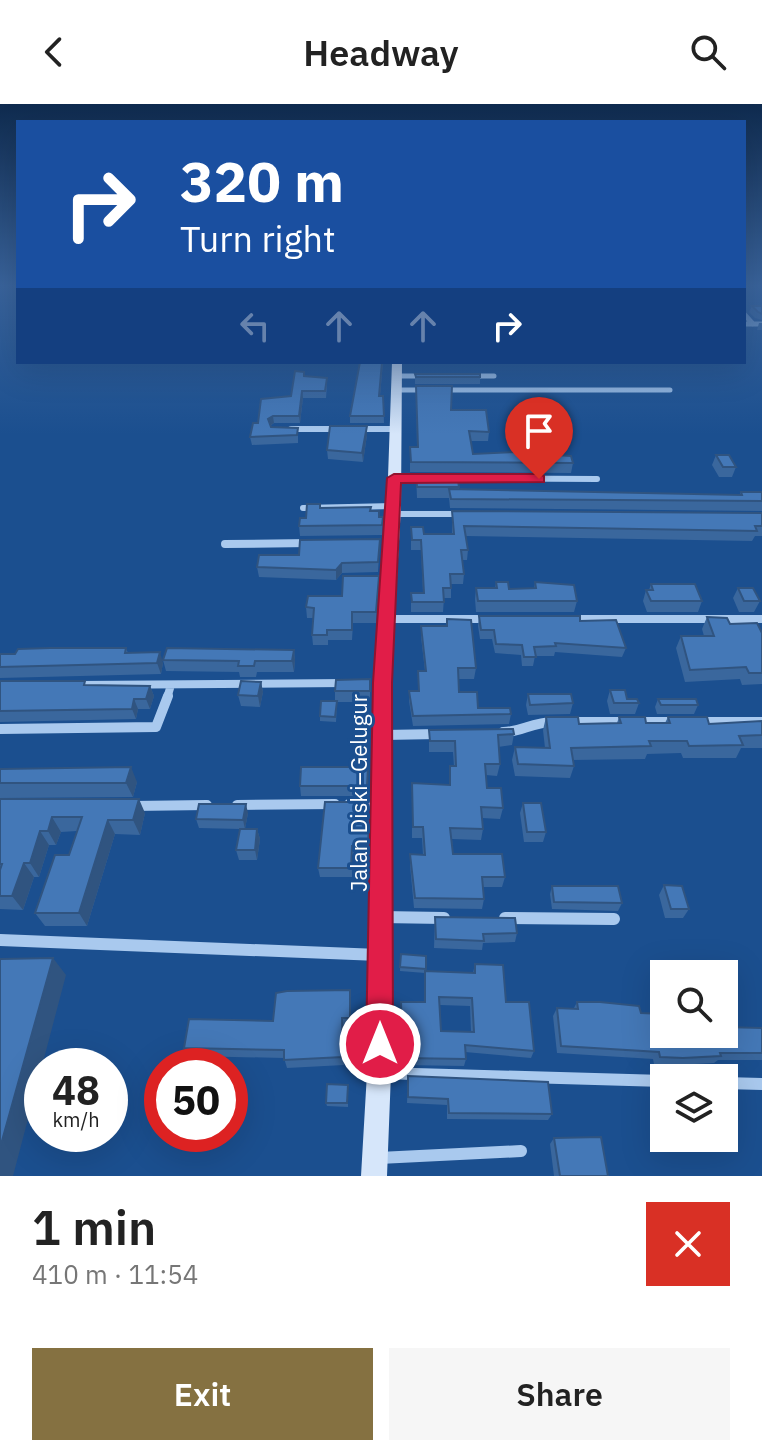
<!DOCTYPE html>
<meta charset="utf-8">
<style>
body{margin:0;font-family:"IBM Plex Sans",sans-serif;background:#f6f6f6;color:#222;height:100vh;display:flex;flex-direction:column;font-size:30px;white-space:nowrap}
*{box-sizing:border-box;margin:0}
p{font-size:26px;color:#767676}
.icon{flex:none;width:44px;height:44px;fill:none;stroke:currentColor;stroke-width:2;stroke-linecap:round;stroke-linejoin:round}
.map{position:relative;height:1072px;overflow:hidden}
.details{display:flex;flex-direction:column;background:#fff;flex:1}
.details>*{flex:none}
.banner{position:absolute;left:16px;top:16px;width:730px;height:244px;border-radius:0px;box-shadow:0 8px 32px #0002;background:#1a4fa0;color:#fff;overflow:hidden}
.controls{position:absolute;left:650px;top:856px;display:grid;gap:16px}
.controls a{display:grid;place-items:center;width:88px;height:88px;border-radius:0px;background:#fff;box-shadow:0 8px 32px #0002;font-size:40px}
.speed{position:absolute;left:24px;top:944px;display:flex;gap:16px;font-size:40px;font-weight:700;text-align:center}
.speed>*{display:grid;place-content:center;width:104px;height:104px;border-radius:50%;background:#fff;box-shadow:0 8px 32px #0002;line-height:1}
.speed small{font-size:20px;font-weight:400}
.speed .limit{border:12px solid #d22;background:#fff;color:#111}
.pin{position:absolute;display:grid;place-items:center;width:68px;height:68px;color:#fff;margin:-82px -34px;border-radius:50% 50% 50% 0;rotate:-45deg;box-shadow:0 0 8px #0007}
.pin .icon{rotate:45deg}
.me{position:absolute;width:88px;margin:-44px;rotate:0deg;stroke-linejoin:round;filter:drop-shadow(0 0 6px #0008)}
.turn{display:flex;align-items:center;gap:28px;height:168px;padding:0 32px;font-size:36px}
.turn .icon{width:104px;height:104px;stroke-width:2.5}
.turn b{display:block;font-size:56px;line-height:68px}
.lanes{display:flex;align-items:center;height:76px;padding:0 32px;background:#0003;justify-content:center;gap:40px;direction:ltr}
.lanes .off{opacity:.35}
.round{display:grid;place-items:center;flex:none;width:84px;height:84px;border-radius:0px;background:#f6f6f6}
.head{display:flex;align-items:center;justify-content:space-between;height:136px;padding:0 32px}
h1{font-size:48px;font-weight:600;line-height:60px}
.primary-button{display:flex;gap:16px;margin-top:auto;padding:16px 32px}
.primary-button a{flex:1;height:92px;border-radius:0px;background:#857141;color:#fff;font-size:32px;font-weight:600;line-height:92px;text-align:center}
.primary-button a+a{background:#f6f6f6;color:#222}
header{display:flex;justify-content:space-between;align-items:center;height:104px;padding:0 32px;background:#fff;font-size:36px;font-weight:600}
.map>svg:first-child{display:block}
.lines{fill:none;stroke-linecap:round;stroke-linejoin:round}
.minor-far4{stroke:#a9c9ee;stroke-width:5}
.minor-far3{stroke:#a9c9ee;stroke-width:6}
.minor-far2{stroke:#a9c9ee;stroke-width:8}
.minor-far1{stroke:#a9c9ee;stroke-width:10}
.minor{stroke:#a9c9ee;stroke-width:12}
.secondary{fill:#d6e6fa;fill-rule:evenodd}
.wall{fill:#3a679d;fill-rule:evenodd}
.shaded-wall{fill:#305480}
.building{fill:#4478b7;stroke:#305480;stroke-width:2;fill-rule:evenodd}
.route{fill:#e11d48;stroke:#92132f;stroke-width:2}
.labels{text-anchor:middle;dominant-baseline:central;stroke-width:6;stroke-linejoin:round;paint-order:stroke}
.street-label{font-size:22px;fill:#fff;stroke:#1b4f8f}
</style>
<header><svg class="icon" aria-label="back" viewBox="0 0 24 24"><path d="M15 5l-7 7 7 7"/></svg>Headway<svg class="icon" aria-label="search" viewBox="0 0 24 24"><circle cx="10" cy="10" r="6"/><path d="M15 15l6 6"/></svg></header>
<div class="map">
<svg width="762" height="1072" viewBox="0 0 762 1072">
<rect width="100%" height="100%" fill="#1b4f8f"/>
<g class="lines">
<!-- minor-far4 -->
<path class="minor-far4" d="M744,210L753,220
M744,220H762
M396,272H424
M473,272H494
M395,286H426
M443,286H670"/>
<!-- minor-far3 -->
<path class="minor-far3" d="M291,325H337
M359,325H395
M394,374H425
M447,374L597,375
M303,404L394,402
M393,410H460"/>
<!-- minor-far2 -->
<path class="minor-far2" d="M225,440L310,439
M387,515H489
M571,515H762
M79,581L346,579
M167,594L171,581"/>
<!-- minor-far1 -->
<path class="minor-far1" d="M568,618H675
M700,618H762
M0,625L156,623L168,592
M503,628C522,628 531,618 555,618
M384,631L438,630
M349,700H382
M237,701L335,700
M133,702L207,701"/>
<!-- minor -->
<path class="minor" d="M381,813L444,814
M505,814L614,815
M0,836L379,851
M380,969L664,977
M724,979L762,980
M379,1054L521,1047"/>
<!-- secondary -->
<path class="secondary" d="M392,258H402L401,402L391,579V969L387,1072H361L367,969L375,579L387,402Z"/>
</g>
<!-- wall -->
<path class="wall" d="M752,202H762V216L755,214L749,208Z
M759,219H762V226H757Z
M360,258H383L380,292H383L384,319H350V312Z
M415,270L480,273V280H415Z
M305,272L327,281L326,294H303L300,319H274L270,322L271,323L298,331V339L252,341L250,333L258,319L291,292Z
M416,282L451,306L489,328L488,337H471L473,350L573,359L571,369L410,368V343H417Z
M367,322V331L363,358L328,355L327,346Z
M716,351L736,363L732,373H719L712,361Z
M416,370L459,383V386L739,391L741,388H762V407L450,404L449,394H417Z
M320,404L370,407L379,413H383L382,431L300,432L299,422L306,414Z
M452,407L762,409V432H755L752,437L466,432L468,446L467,456H462L464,470L463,480H451V494H444L443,508H411V489H423L421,446H411V423L424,430H452Z
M380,435L378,468L342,469L336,476L259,473L257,463L299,451Z
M379,472L376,519H353L352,536H328V541H313L312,531L313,514H307L306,503L342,492Z
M496,478L509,485H534L535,478L577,497L574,508H476L475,495L476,484H495Z
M651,480L702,497L698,508H647L643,497L646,486H649Z
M738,484L760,497L754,508H739L733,494Z
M479,512L580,517L626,544L622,553L555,548L554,552H535L533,562H522L521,551L495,549L492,535H480L478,522Z
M707,513L762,529V580L742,581L740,575L685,578L676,544L681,532H704L702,525Z
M447,515L476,564L474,575H458L459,588L478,604L511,610L509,620L413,622L409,597V587H418V567H425L421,533V522H446Z
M126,544L128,549L163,559L161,570L0,574V550Z
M294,546L295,556L294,568H257L256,573H240L239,568L166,567L163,556Z
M370,575V598H337L336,618L320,617V612L335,597V587Z
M0,577L87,581L150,582L154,592L150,605H138L136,615L0,618Z
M261,578L263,588L260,603L241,602L238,591Z
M610,586L639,599L635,610H610L607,597Z
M528,590L573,599L570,610L528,611L526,601Z
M658,595L698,601L694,610H657L655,603Z
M546,613L579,620L617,619L619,613L646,619H665L668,613L709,620L762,617V644H741L736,654H683L681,649L647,650L645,655L573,656L574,662L570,674L515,672L512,656L515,643L545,644L543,626Z
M429,626L514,630L512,641L498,643L500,660L497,672L486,671L487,684L503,704L500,715L482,714L483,725L481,736L452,735L453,750L505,773L502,783H483L484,795L482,805L414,804L410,761V750L423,751L422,734H412V679L449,681L450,662H454L453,648H429Z
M368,663V692H301L300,682Z
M0,665L137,678L133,693L0,694Z
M0,695L145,709L140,731L115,730L87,822H45L35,809L69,751L77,727L61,728L56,741H49L39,773H34L23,806L0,805Z
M523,699L546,728L543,738H524L520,709Z
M248,709L245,725H257L260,735L257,756H239L236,746L240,725L199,724L196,715Z
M360,717H369L368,752H352V773H320L318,764Z
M664,781L689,805L683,814H665L659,791Z
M552,782L622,799L618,807L552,805L550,790Z
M435,813L517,829L515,838L483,839L482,846L434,844Z
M401,850L426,852V867L473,869L475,860L506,898L534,947L531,954L465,948L466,955L464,962L403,961L401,898H424L425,869L400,867ZM440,901L470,902L471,928L441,927Z
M350,886L351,923H343L344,961L287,964L284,954L189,952L184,944L273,917Z
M577,898L641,909L664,930L762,924V956H718L714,959L676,961L654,960L653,955L557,949L553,912L557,904H574Z
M408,972L552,1010L548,1016L447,1015V1001L407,999Z
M348,981V1003L327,1002L326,999Z
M554,1034L608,1072H554L550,1040Z"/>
<!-- shaded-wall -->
<path class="shaded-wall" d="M302,287L303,294L300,319L299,312Z
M273,312L274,319L268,323V315Z
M367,322V331L363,358L362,349Z
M342,459V469L336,476V466Z
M294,546L295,556L294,568L292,557Z
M160,548L163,559L161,570L157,559Z
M261,578L263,588L260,603L258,592Z
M150,582L154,592L150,605L146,595Z
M134,595L138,605L136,615L132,605Z
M131,663L137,678L133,693L126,679Z
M139,695L145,709L140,731L133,716Z
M246,700L248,709L245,725L243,716Z
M52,713L61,728L56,741L48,727Z
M108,716L115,730L87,822L79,809Z
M257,725L260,735L257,756L255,746Z
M40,727L49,741L39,773L30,759Z
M24,759L34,773L23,806L12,792Z
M53,854L66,871L13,1072H0V1044Z"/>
<!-- building -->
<path class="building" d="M752,202H762V210L758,208Z
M360,258H382L379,292H383L384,312H350Z
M295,267L304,268V272L327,274L325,287H302L299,312H273L268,315L271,323L298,324L297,331L250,333L253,319H258L261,295L291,292Z
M415,270H480V273H416Z
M416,282H452L451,306H486L489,328L469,327L473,350L513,348L571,352L573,359L411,358L410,343H418Z
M330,322H367L362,349L327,346Z
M716,351H729L736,363H723Z
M416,370H457L459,383H417Z
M449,385L742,391L741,388H762V397L451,395Z
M307,400H320V404L371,403L370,407H379V413H383L382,421L299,422L300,414H306Z
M452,407L762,409V422H755L757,427L464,422L468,446H461L464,470H450L451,484H443L444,498H412L411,489H424L421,436H412L411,423H423L424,430H454Z
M380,435L378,458L342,459L336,466L257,463L259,451H299L300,436Z
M343,472H379L376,508H352V526H327V531H312L314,504L306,503L308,492H342Z
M496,478H508L509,485L536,484L535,478L574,481L577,497H478L476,484H497Z
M651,480H695L702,497H651L646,486H653Z
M738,484H753L760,497H744Z
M479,512H580V517L616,516L626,544L555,539L556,542L534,543L536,553H524L522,541L496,540L494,526H481Z
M707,513L727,514L730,520L757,519L762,529V569H749L746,563L690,566L681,532H714Z
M447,515L471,516L476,564H458L459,588H477L478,604H510L511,610L413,612L409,587H419L418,567H426L421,522H447Z
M50,544H126L125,549L160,548L157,559L0,563V550H15L18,545Z
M167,544L294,546L292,557H255L254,562H238L239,557L163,556Z
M370,575V587H335L336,576Z
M0,577H85L84,581L150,582L146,595H134L132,605L0,607Z
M241,577L261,578L258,592L238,591Z
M610,586H625L627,595H637L639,599H614Z
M528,590H571L573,599L530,601Z
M658,595H696L698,601H661Z
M321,597H337L335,613L320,612Z
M546,613H578L579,620L621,619L619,613H645L646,619H670L668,613H707L709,620L762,617V631L739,632L743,641L689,642L687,637H649L651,642L571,644L574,662L518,660L515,643L550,644Z
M513,625L514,630L498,631L500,660H485L487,684H501L503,704L481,703L483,725L450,724L453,750H502L505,773H482L484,795L415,794L410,750L425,751L423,723H413L412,679L450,681V662H456L455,637H430L429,626Z
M131,663L126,679H0V665Z
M301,663H368L367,682H300Z
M0,695H139L133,716H108L79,809H35L55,751H69L82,713H52L48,727H40L30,759H24L12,792H0V766L2,760H0Z
M325,698H360L359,717H369L368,742H352L351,764H318Z
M523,699H541L546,728H527Z
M199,700H246L243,716L196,715Z
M240,725H257L255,746H236Z
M664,781L682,782L689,805H671Z
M552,782H618L622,799L554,798Z
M435,813L515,814L517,829L483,830L484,837L436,835Z
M401,850L426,852V865L400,863Z
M53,854L0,1044V855Z
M475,860L503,861L506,898H529L534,947L465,941L466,955L403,954L401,898H425V867L475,869ZM439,893L472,894L474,928L441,927Z
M350,886V914H342L343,953L284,956V946L184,944L189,915L273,917L276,889L287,887Z
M577,898H600L639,902L641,909L664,910V930H724V923L762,924V949H720L721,952L683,954L660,953L659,948L561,942L557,904L578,905Z
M408,972L548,978L552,1010L449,1009L448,995L408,993Z
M327,980L348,981L347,999H326Z
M601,1033L608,1072H560L554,1034Z"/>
<!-- sky -->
<linearGradient id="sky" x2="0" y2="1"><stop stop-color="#0f2b4f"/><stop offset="0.55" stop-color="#39639b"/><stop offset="1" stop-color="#39639b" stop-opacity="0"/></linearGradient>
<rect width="762" height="330" fill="url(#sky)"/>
<!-- route -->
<path class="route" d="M539,370L544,372V378L401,379L392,579L393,940L389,949L380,953L370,949L366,940L373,579L387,374L394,370Z"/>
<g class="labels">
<!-- street labels -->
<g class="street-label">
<text transform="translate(358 689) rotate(-90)">Jalan Diski–Gelugur</text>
</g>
</g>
</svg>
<div class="controls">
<a><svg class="icon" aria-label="search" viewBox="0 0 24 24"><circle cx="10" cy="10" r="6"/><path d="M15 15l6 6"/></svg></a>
<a><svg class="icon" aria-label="layers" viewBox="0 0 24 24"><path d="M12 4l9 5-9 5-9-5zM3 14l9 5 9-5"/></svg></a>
</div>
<div class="speed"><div>48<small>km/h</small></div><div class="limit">50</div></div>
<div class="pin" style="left:539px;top:375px;background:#d93025"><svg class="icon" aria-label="arrive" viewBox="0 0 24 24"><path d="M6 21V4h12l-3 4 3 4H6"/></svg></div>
<svg class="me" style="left:380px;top:940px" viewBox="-20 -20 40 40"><circle r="17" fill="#e11d48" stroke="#fff" stroke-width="3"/><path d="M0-11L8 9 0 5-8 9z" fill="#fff"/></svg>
<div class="banner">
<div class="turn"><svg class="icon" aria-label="right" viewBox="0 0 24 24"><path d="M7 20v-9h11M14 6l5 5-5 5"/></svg><div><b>320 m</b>Turn right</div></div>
<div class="lanes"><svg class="icon off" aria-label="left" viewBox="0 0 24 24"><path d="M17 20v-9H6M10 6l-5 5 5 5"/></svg><svg class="icon off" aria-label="ahead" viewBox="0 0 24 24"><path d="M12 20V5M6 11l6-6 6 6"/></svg><svg class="icon off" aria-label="ahead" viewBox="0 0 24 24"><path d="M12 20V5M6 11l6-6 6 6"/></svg><svg class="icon" aria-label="right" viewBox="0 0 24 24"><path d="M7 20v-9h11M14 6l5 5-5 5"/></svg></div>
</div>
</div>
<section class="details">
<div class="head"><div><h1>1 min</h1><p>410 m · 11:54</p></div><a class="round" style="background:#d93025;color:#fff"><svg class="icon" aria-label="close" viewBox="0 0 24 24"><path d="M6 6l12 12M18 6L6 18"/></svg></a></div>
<div class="primary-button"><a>Exit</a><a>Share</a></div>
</section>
